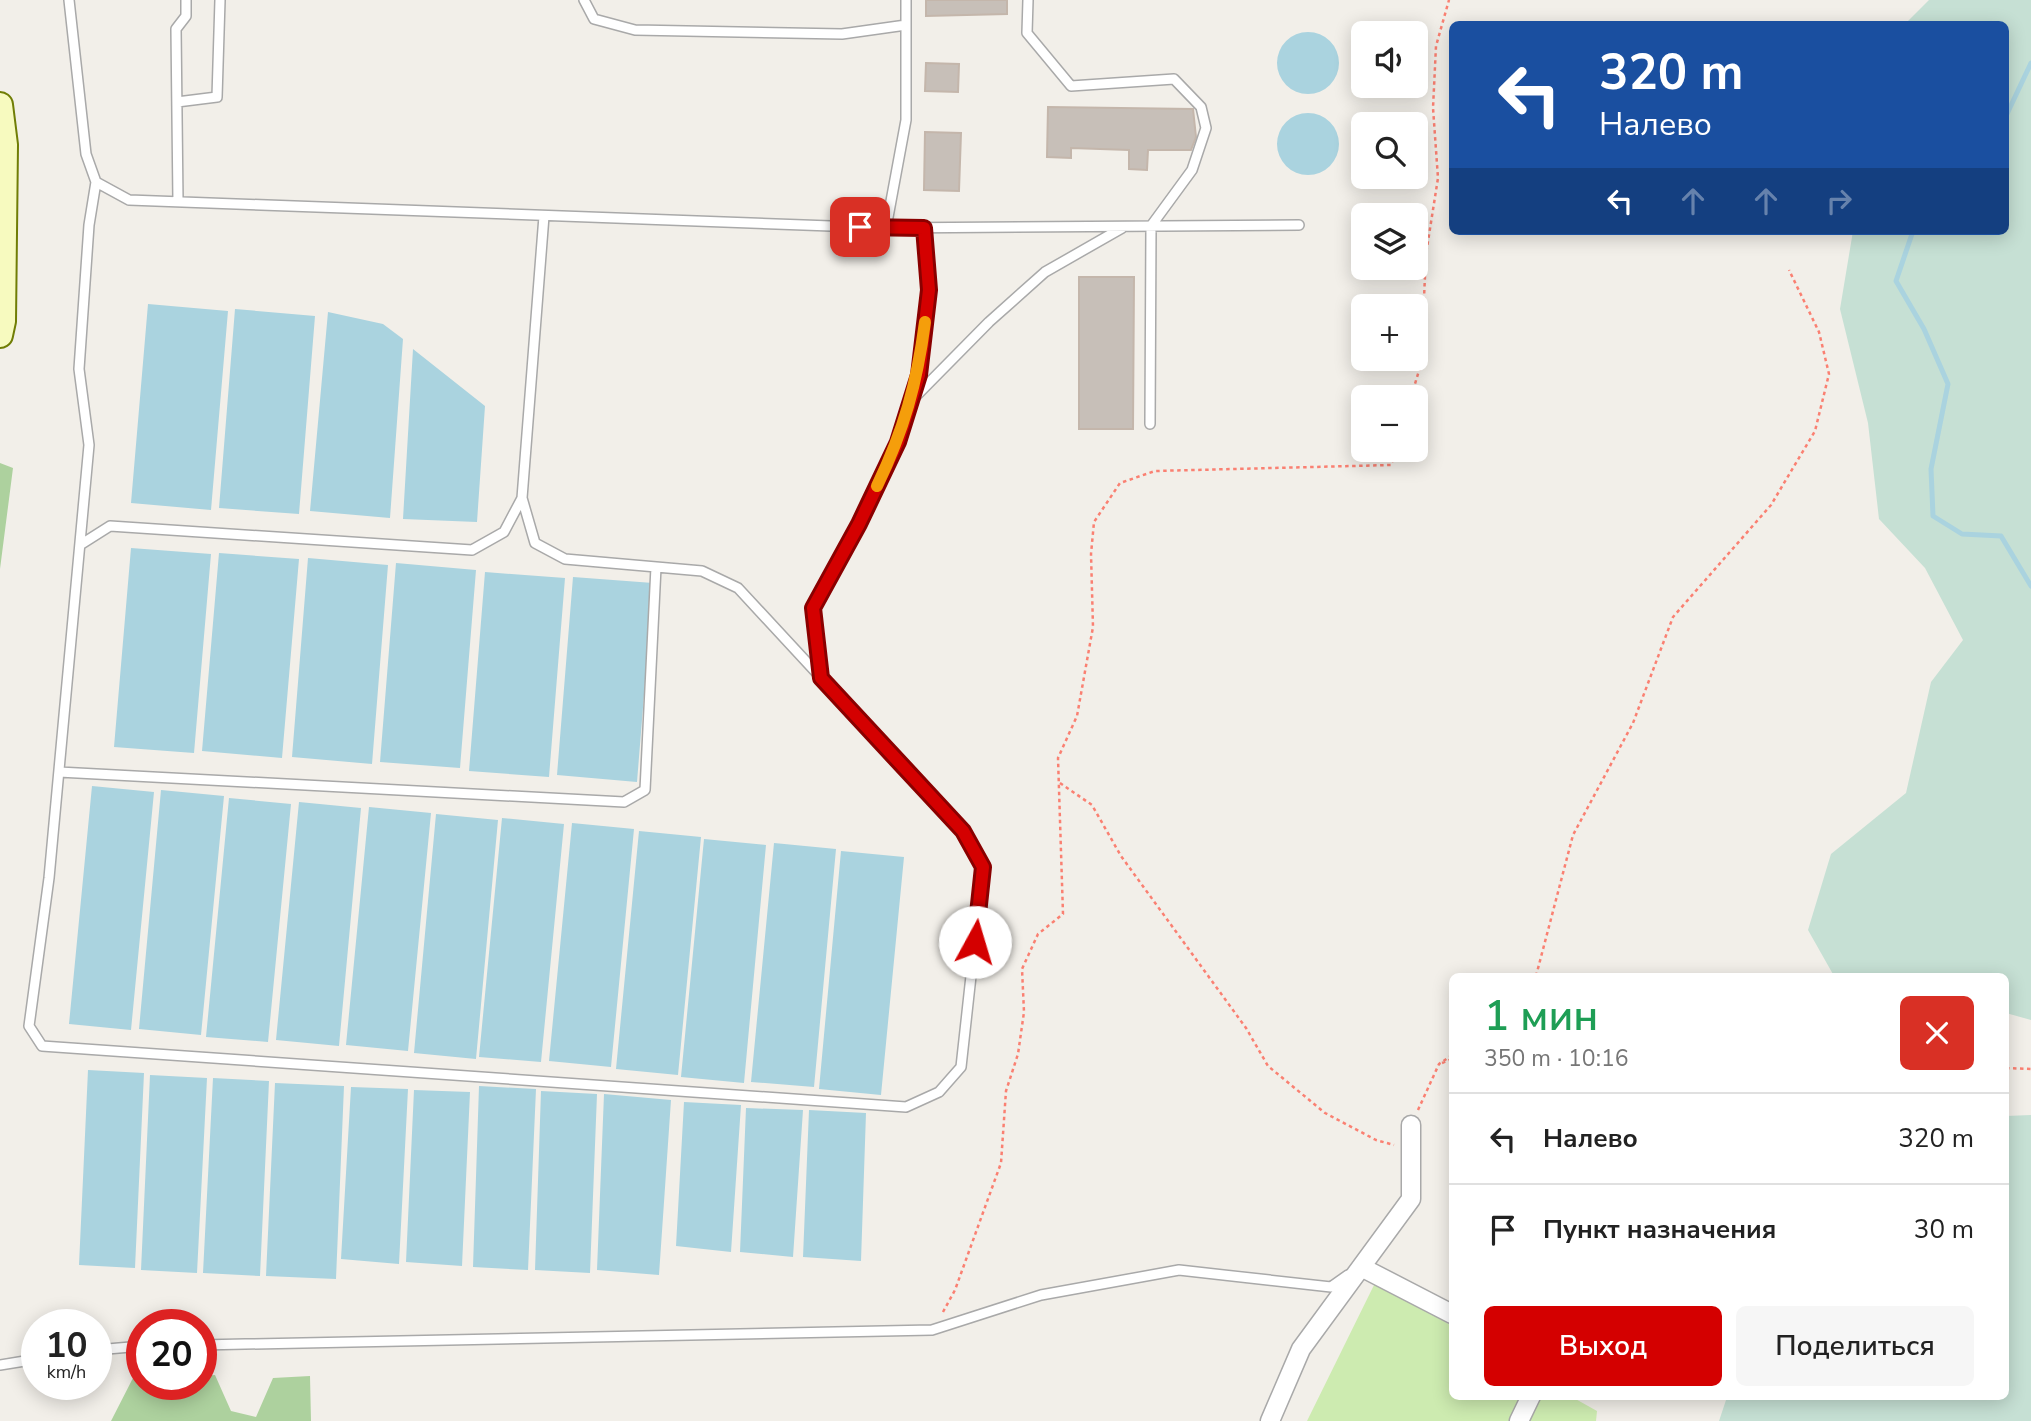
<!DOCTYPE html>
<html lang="ru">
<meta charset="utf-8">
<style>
body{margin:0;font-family:"Nunito Sans",sans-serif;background:#f6f6f6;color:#222;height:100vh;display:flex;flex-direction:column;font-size:26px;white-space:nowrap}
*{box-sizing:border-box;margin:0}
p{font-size:23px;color:#767676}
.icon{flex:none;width:38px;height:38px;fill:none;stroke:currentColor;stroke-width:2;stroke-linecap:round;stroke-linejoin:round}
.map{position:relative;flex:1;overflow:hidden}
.details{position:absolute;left:1449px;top:973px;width:560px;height:427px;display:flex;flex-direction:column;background:#fff;border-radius:10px;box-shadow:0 4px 18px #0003}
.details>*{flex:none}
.top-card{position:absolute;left:1449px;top:21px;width:560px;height:214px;border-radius:10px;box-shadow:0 4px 18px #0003;background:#1a4fa0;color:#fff;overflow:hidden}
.fabs{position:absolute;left:1351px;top:21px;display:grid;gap:14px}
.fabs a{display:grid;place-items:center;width:77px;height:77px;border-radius:10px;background:#fff;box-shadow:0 4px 18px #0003;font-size:35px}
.speed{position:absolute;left:21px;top:1309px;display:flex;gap:14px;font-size:35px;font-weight:700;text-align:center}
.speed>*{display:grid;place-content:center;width:91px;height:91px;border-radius:50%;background:#fff;box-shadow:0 4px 18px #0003;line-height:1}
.speed small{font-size:18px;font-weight:400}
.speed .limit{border:10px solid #d22;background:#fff;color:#111}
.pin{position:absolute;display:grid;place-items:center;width:60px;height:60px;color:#fff;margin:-30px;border-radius:14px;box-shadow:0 4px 10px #0006}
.me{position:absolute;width:77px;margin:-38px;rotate:6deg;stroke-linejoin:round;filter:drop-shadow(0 0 5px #0008)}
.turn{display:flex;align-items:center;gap:24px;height:147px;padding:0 35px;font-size:32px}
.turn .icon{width:91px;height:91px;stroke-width:2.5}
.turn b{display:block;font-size:49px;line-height:60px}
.lanes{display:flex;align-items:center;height:66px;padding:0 35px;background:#0003;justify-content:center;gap:35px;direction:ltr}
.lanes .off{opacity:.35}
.round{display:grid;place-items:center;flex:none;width:74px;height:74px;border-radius:10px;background:#f6f6f6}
.head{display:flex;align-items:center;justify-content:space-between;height:119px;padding:0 35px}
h1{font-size:42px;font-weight:600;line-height:52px;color:#1e9e55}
.cta{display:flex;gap:14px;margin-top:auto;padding:14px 35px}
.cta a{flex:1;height:80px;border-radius:10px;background:#d40000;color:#fff;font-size:28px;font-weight:600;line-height:80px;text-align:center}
.cta a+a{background:#f6f6f6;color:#222}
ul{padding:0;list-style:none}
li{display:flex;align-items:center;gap:21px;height:91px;padding:0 35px;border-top:2px solid #e0e0e0}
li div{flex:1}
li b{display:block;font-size:26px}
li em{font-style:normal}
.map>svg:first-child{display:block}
.grass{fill:#cdebb0}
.forest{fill:#add19e}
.wetland{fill:#c6e0d4}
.water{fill:#aad3df}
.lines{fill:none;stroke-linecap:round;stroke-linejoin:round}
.stream{stroke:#aad3df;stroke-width:5}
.building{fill:#c7bfb8;stroke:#c4b6ab;stroke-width:2}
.lane-casing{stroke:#a9a9a9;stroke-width:12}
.street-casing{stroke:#a9a9a9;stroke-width:21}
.secondary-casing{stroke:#707d05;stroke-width:28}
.path{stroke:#fa8072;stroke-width:2.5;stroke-dasharray:3.5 3.5;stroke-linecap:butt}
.lane{stroke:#fff;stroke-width:9}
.street{stroke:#fff;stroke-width:18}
.secondary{stroke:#f7fabf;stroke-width:24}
.route-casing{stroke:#8a0000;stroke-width:18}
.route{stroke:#d40000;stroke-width:12}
.slow{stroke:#f59e0b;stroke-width:12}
</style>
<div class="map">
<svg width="2031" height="1421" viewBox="0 0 2031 1421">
<rect width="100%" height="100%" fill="#f2efe9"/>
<!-- grass -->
<path class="grass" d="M1376,1281L1452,1326V1396L1572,1397L1597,1411L1596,1421H1307Z"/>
<!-- forest -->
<path class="forest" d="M0,463L13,468L0,569Z
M215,1375L231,1411L256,1417L273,1378L310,1376L311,1421H111L133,1378H142V1384H201V1376Z"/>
<!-- wetland -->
<path class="wetland" d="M1929,0H2031V1020L2006,1013V976H1834L1808,930L1831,854L1906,793L1931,682L1963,640L1925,568L1879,519L1868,423L1840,309L1853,231H2006V24H1905Z
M2031,1115V1421H1719L1727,1397L2006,1396V1116Z"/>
<!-- water -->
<path class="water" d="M1277 63a31 31 0 1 1 62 0a31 31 0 1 1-62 0Z
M1277 144a31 31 0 1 1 62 0a31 31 0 1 1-62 0Z
M148,304L228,311L211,510L131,503Z
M235,309L315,316L299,514L219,508Z
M328,312L383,324L403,339L390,518L310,511Z
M413,349L485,406L477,522L403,519Z
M131,548L211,554L194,753L114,747Z
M219,553L299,559L282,758L202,751Z
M308,558L388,565L372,764L292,757Z
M396,563L476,570L460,768L380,762Z
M485,572L565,578L549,777L469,771Z
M573,577L653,583L637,782L557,775Z
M92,786L154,792L131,1030L69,1024Z
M161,790L224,796L201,1035L139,1029Z
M229,798L291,804L268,1042L206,1037Z
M299,802L361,808L339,1046L276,1040Z
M369,807L431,813L408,1051L346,1045Z
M436,814L498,820L476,1059L414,1053Z
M502,818L564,824L541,1062L479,1057Z
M572,823L634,829L611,1067L549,1061Z
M639,831L701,837L678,1075L616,1069Z
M704,839L766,845L744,1083L681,1077Z
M774,843L836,849L814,1087L751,1082Z
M841,851L904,857L881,1095L819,1089Z
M88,1070L144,1073L135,1268L79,1265Z
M150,1075L207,1078L197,1273L141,1270Z
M213,1078L269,1081L260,1276L203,1273Z
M275,1083L344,1086L336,1279L266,1276Z
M479,1086L536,1089L528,1270L473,1267Z
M351,1087L408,1089L399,1264L341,1259Z
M414,1090L470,1092L462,1266L406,1262Z
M541,1091L597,1094L590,1273L535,1270Z
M604,1094L671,1100L659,1275L597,1270Z
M684,1102L741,1105L731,1252L676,1246Z
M746,1108L803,1110L793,1257L740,1252Z
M809,1110L866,1113L861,1261L803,1257Z"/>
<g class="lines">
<!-- stream -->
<path class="stream" d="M2006,116L2031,63
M1913,231L1896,281L1924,329L1948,384L1931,469L1933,516L1962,534L2001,536L2031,586"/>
</g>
<!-- building -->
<path class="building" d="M926,0H1007V14L926,16Z
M926,63L959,64L958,92L925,91Z
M1048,107L1193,109L1196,137L1191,150H1148L1147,170L1129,169V150L1071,148V158L1047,157Z
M925,132L961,133L959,191L924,190Z
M1079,277H1134L1133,429H1079Z"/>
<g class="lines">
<!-- lane casing -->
<g class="lane-casing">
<path id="lane" d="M69,0L86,154L96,182L129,200L886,228L1299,225
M584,0L594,19L635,30L842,34L906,25
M1028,0L1027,33L1071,86L1174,79L1201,107L1206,128L1192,170L1151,226L1150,424
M177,102L217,97L220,0
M96,182L89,225L79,369L89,445L49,878L29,1026L42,1046L906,1107L939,1092L961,1067L983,867L963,831L738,588L702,571L565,559L535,543L522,498L544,216
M178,202L176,29L186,16V0
M886,228L906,120V0
M912,400L989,322L1045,272L1122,228
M80,545L110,526L472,550L504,532L522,498
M821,676L812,608L859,524L899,442L919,375L929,290L924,228
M59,772L624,802L645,790L656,567
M201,1345L932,1330L1041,1295L1179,1270L1331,1287L1348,1275
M96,1350L142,1346
M0,1365L37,1359"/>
</g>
<!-- street casing -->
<g class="street-casing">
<path id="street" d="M1361,1267L1452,1314
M1270,1421L1301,1349L1411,1199V1125
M1519,1421L1531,1396"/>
</g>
<!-- secondary casing -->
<g class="secondary-casing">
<path id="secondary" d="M0,105L5,145L3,321L0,335"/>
</g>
<!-- path -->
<path class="path" d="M1411,397L1421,364L1426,254L1438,178L1433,108L1436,46L1449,0
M1060,783L1092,805L1121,856L1246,1028L1268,1066L1325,1113L1376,1140L1394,1145
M1536,976L1573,835L1633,723L1673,617L1771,505L1815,431L1829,374L1819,332L1789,270
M1442,1063L1452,1059
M2006,1068L2031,1069
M1418,1110L1439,1064L1452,1055
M943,1312L955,1290L1001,1163L1006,1091L1018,1054L1024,1012L1022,969L1038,934L1063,914L1058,758L1077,716L1093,627L1091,554L1094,522L1120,483L1155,471L1391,465L1396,450"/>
<!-- lane -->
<use href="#lane" class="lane"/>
<!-- street -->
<use href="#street" class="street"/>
<!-- secondary -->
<use href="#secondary" class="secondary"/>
</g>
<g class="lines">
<!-- route casing -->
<g class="route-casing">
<path id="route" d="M860,227L924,228L929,290L919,375L898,442L859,524L813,608L821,678L963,831L983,867L975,942"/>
</g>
<!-- route -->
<use href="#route" class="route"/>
<!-- slow -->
<path class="slow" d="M877,486C904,430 917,383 925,322"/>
</g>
</svg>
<div class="fabs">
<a><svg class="icon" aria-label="sound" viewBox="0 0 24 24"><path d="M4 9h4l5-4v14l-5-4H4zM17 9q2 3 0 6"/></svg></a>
<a><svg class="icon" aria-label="search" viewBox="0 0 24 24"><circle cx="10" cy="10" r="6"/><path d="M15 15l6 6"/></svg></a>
<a><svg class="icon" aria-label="layers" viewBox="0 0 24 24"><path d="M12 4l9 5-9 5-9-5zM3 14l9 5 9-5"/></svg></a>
<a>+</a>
<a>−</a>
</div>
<div class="speed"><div>10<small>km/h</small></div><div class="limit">20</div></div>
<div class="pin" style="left:860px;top:227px;background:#d93025"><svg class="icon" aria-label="arrive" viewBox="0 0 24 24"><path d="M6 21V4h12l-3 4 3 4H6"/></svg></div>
<svg class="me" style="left:975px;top:942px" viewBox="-20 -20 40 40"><circle r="19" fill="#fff"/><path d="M0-13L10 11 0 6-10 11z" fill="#d40000"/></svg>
<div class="top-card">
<div class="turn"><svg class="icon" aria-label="left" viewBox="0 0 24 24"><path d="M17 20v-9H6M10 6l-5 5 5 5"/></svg><div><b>320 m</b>Налево</div></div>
<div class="lanes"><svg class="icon" aria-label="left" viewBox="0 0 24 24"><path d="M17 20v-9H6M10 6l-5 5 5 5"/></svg><svg class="icon off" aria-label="ahead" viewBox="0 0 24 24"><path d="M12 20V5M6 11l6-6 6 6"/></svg><svg class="icon off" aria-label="ahead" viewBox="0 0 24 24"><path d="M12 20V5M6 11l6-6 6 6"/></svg><svg class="icon off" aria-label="right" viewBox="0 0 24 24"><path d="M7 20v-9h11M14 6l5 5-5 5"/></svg></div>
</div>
<section class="details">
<div class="head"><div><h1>1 мин</h1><p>350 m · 10:16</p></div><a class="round" style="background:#d93025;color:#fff"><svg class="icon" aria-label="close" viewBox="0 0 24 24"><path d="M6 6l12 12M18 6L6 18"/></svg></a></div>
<ul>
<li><svg class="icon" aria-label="left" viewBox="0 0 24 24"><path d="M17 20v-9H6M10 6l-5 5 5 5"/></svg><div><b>Налево</b></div><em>320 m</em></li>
<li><svg class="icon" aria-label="arrive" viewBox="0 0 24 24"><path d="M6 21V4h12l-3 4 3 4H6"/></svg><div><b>Пункт назначения</b></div><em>30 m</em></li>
</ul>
<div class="cta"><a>Выход</a><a>Поделиться</a></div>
</section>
</div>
